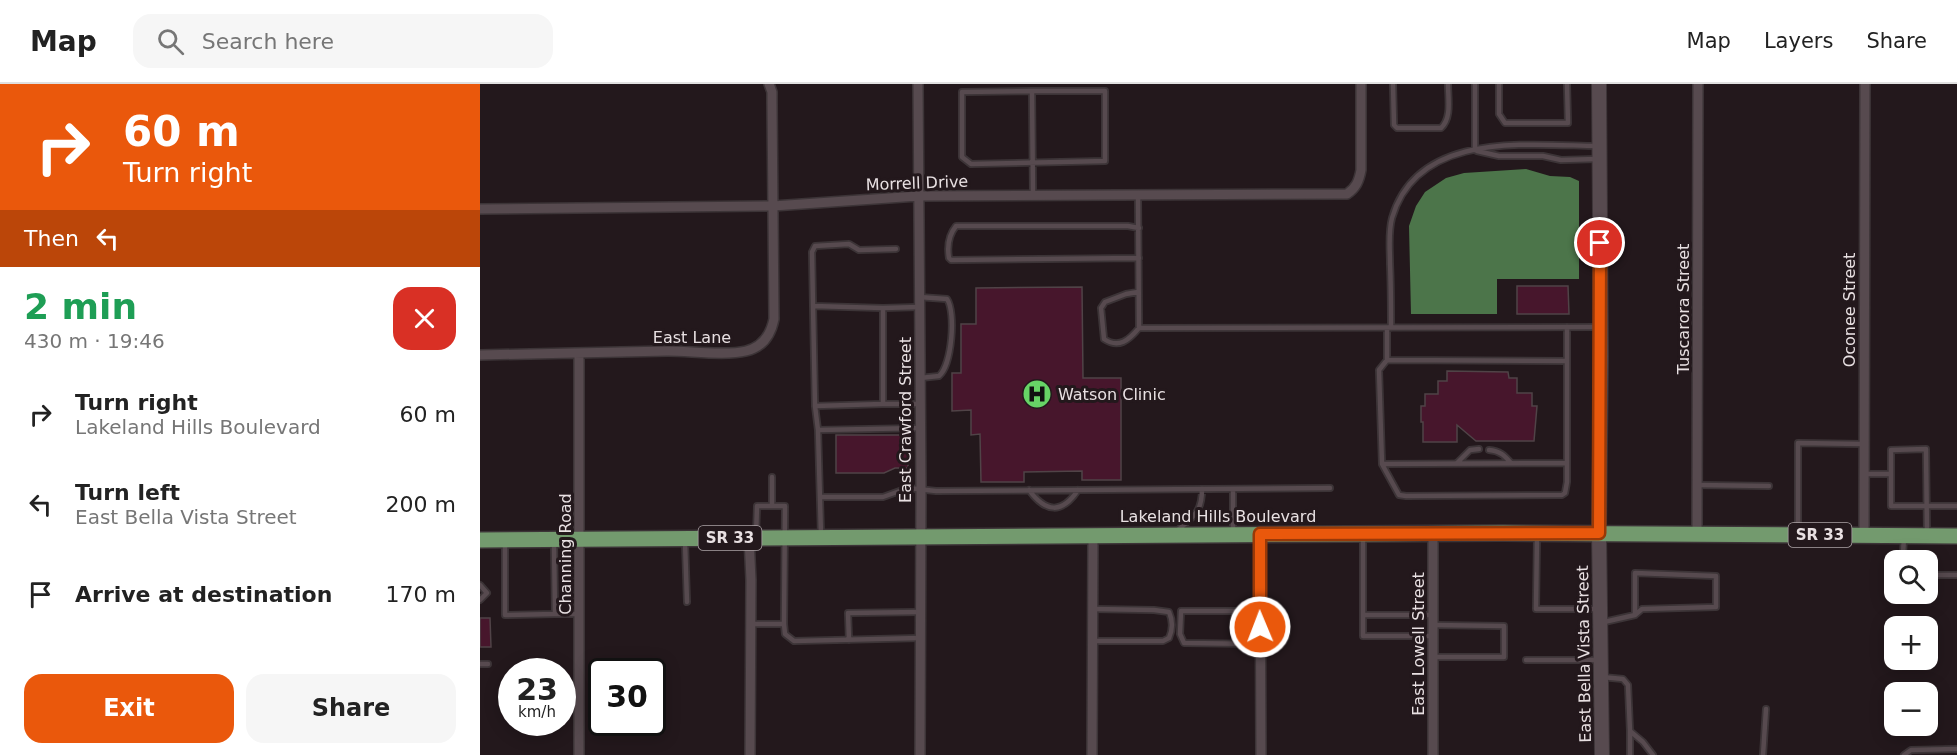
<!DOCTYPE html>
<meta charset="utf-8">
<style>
body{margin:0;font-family:"DejaVu Sans",sans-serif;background:#f6f6f6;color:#222;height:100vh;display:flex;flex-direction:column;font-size:22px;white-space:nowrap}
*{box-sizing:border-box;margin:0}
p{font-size:20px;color:#767676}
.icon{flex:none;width:33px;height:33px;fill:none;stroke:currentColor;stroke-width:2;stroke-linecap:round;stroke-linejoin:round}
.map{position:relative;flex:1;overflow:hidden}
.sheet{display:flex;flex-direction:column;background:#fff;width:480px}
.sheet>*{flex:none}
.guide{background:#ea580c;color:#fff;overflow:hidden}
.buttons{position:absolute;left:1404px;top:466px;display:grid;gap:12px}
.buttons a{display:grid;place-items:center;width:54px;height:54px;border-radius:12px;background:#fff;box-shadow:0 3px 15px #0003;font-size:30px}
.speed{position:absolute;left:18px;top:574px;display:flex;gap:12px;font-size:30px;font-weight:700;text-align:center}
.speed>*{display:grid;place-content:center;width:78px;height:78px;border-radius:50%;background:#fff;box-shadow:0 3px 15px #0003;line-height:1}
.speed small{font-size:15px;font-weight:400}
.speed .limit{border:3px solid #111;border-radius:9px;background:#fff;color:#111}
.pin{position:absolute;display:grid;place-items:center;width:51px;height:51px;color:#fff;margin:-26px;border:3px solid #fff;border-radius:50%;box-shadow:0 2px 6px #0007}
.me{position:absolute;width:66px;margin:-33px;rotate:359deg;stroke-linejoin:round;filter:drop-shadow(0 0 4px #0008)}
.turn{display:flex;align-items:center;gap:21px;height:126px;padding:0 24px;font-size:27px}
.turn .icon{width:78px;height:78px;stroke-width:2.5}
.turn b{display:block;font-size:42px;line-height:51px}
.then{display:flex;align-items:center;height:57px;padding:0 24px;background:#0003;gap:12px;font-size:22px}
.round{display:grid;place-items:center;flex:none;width:63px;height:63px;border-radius:18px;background:#f6f6f6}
.overview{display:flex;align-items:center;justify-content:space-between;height:102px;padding:0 24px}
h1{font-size:36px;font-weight:700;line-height:45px;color:#1e9e55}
.action{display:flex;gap:12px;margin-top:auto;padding:12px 24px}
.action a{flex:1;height:69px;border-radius:18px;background:#ea580c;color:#fff;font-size:24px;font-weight:700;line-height:69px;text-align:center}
.action a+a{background:#f6f6f6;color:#222}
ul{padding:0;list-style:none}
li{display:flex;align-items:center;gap:18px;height:90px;padding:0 24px}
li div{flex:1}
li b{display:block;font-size:22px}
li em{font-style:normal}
header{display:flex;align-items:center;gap:36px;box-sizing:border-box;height:84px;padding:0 30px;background:#fff;border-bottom:2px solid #e0e0e0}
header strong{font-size:28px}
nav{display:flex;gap:33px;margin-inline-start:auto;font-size:21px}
.search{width:420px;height:54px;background:#f6f6f6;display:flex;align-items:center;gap:15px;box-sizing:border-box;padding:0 21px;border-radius:18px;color:#767676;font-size:22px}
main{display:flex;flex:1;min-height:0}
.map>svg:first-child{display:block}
.water{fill:#4c754a}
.building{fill:#47162c;stroke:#504347;stroke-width:1.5}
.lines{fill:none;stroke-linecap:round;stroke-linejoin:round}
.lane-casing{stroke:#3c3437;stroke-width:8}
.street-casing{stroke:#3c3437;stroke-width:12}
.secondary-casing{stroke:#3c3437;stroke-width:16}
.primary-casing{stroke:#3c3437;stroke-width:18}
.lane{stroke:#574a4f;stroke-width:4.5}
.street{stroke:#574a4f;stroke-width:9}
.secondary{stroke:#574a4f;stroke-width:14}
.primary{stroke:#739a6e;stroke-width:15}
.route-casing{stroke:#983908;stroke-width:15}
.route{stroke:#ea580c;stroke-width:10}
.labels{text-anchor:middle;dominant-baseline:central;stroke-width:6;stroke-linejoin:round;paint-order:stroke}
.shield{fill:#23181c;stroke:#ada4a7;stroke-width:1.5}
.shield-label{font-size:15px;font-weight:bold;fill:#e8e0e2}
.street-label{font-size:16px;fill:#e8e0e2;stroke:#23181c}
.poi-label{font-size:16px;fill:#e8e0e2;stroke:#23181c;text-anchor:start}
</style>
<header>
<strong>Map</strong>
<div class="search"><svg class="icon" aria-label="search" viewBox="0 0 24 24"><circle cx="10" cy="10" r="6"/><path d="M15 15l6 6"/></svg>Search here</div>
<nav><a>Map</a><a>Layers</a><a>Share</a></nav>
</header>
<main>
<section class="sheet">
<div class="guide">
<div class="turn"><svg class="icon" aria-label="right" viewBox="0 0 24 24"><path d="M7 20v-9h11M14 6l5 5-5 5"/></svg><div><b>60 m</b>Turn right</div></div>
<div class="then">Then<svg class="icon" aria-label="left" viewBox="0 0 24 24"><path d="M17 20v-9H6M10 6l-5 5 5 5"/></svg></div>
</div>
<div class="overview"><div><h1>2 min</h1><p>430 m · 19:46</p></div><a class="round" style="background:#d93025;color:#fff"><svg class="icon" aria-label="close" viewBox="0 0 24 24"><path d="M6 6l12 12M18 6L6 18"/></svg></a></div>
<ul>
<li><svg class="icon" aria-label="right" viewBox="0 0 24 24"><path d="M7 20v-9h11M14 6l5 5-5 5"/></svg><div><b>Turn right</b><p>Lakeland Hills Boulevard</p></div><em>60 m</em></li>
<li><svg class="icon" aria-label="left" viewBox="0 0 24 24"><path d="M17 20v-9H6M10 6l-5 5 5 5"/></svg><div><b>Turn left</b><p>East Bella Vista Street</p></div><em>200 m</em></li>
<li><svg class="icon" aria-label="arrive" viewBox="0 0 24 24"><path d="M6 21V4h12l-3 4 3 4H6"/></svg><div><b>Arrive at destination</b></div><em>170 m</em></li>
</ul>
<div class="action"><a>Exit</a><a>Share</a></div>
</section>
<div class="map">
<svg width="1477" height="671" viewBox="0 0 1477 671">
<rect width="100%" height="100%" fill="#23181c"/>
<!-- water -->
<path class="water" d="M1046,85L1070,92L1090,93L1099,97V195H1017V230H931L929,142L936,122L945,108L966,94L984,89Z"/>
<!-- building -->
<path class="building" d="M1037,202H1088L1089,230H1037Z
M602,203L603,294H641V396H602V387L544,388V398H501L500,350L491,351V326L472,327V289H481V240H496V204Z
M967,287L1028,288L1029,294H1037V309H1052V322H1057L1054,357H996L977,341V358H943V338H941V322H945V310H958V297H967Z
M356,351H428V384H415L404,389H356Z
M0,534H10L11,563H0Z"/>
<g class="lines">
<!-- lane casing -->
<g class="lane-casing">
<path id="lane" d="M913,0L914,41L917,44H961C972,34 968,15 968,0
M1019,0V30L1025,39H1088L1087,0
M552,7L482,8V73L491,80L625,77V7H552L553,112
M995,66V0
M997,67L1019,72H1063L1081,76L1117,75
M658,112L659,244C649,256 639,265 624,255L621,224L625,218L646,210L658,208
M659,174L471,176L469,174C467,162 468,152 476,142H648L659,144
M439,213L467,215C476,228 472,281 459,292L440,294
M333,222L332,168L335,162L369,160L379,166L416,165
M439,223L403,224V320H440
M659,244L1118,243
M907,244V276L899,286L902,380L919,411L926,412L1082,411L1085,409L1087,398V243
M911,244C911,222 911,201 910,180C910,165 908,149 912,134C937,47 1047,61 1117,62
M907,276L1087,277
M335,322L333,222L403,224
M338,346L335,322L403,320
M1009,366C1020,367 1024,371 1031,379
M977,379L990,366L999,365
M902,380L1087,379
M1384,390H1411V422H1477
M1411,390V366L1446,365L1447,450
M1217,401L1289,402
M753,405V447
M549,406C566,429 582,430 598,406
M340,413H403L428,404L456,407L850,404
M292,422V393
M698,446C714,432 722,428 722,405
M1318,448V359L1383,360
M341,451L338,346L441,344
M276,452L277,422H305L304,540L305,550L314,557L440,554
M883,452V552H952
M1057,452L1056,525H1118
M1424,453L1423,470L1425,477
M205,458L207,518
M25,459V531L75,530L74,459
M1448,491H1477
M0,501L7,509L0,516
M780,527H701L700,550L704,559L781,560
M75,530H99
M883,531H953
M1124,538L1155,531L1162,525L1236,523V492L1155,489V531
M271,540H304
M953,541L1024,542V573H953
M369,556L368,529L440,528
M612,557H683L689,554C693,545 693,537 689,528L674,526L613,525
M1046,576H1119
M0,580H8
M1122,593L1143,595L1148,601L1150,647
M1150,671V647L1163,658L1173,671
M1283,671L1286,625
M1424,671L1431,666L1477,665"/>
</g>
<!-- street casing -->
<g class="street-casing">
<path id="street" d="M438,0L441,405L440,671
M0,125L293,122L438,112L867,110C876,104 879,97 881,86V0
M99,270V671
M0,271C63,270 125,268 188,267C210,267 246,272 266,267C283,263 291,250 294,235L292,20V8L289,0
M780,450L781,671
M1217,450L1218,0
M1384,452L1385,0
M269,454L271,496L270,671
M612,671L613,451
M953,671V449"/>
</g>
<!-- secondary casing -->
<g class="secondary-casing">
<path id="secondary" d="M1119,0L1121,272L1119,449L1122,671"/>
</g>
<!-- primary casing -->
<g class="primary-casing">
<path id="primary" d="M0,456L1023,449L1477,452"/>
</g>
<!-- lane -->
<use href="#lane" class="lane"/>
<!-- street -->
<use href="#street" class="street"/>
<!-- secondary -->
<use href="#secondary" class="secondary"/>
<!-- primary -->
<use href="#primary" class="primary"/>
</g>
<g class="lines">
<!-- route casing -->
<g class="route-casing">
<path id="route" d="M780,543V450L1119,449L1120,159"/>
</g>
<!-- route -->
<use href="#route" class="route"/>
</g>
<!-- icons -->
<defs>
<g id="hospital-disc" transform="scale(1.5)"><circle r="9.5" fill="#67d466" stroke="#23181c"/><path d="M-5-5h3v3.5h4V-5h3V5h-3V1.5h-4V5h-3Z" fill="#111"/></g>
</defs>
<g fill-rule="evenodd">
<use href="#hospital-disc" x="557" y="310"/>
</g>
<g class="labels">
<!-- shield labels -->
<g class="shield">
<rect x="1308.5" y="439" width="63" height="24" rx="4.5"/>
<rect x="218.5" y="442" width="63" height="24" rx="4.5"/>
</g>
<g class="shield-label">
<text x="1340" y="451">SR 33</text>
<text x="250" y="454">SR 33</text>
</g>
<!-- street labels -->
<g class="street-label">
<text transform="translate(437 99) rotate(-2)">Morrell Drive</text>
<text transform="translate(1203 225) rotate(-90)">Tuscarora Street</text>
<text transform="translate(1369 226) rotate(-90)">Oconee Street</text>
<text x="212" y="253">East Lane</text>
<text transform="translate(425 336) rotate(-90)">East Crawford Street</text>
<text x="738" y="432">Lakeland Hills Boulevard</text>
<text transform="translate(85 470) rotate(-90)">Channing Road</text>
<text transform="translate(938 560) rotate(-90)">East Lowell Street</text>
<text transform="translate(1104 570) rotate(-91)">East Bella Vista Street</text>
</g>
<!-- poi labels -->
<g class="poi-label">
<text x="578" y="310">Watson Clinic</text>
</g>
</g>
</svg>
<div class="buttons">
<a><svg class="icon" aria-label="search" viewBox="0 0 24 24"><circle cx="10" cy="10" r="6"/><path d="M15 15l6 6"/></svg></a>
<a>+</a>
<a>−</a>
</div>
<div class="speed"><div>23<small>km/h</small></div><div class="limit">30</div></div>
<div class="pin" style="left:1120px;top:159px;background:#d93025"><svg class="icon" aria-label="arrive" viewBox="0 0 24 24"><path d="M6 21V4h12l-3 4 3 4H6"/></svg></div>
<svg class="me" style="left:780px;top:543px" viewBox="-20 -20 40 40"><circle r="17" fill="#ea580c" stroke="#fff" stroke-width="3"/><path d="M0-11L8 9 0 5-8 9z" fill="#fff"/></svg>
</div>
</main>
